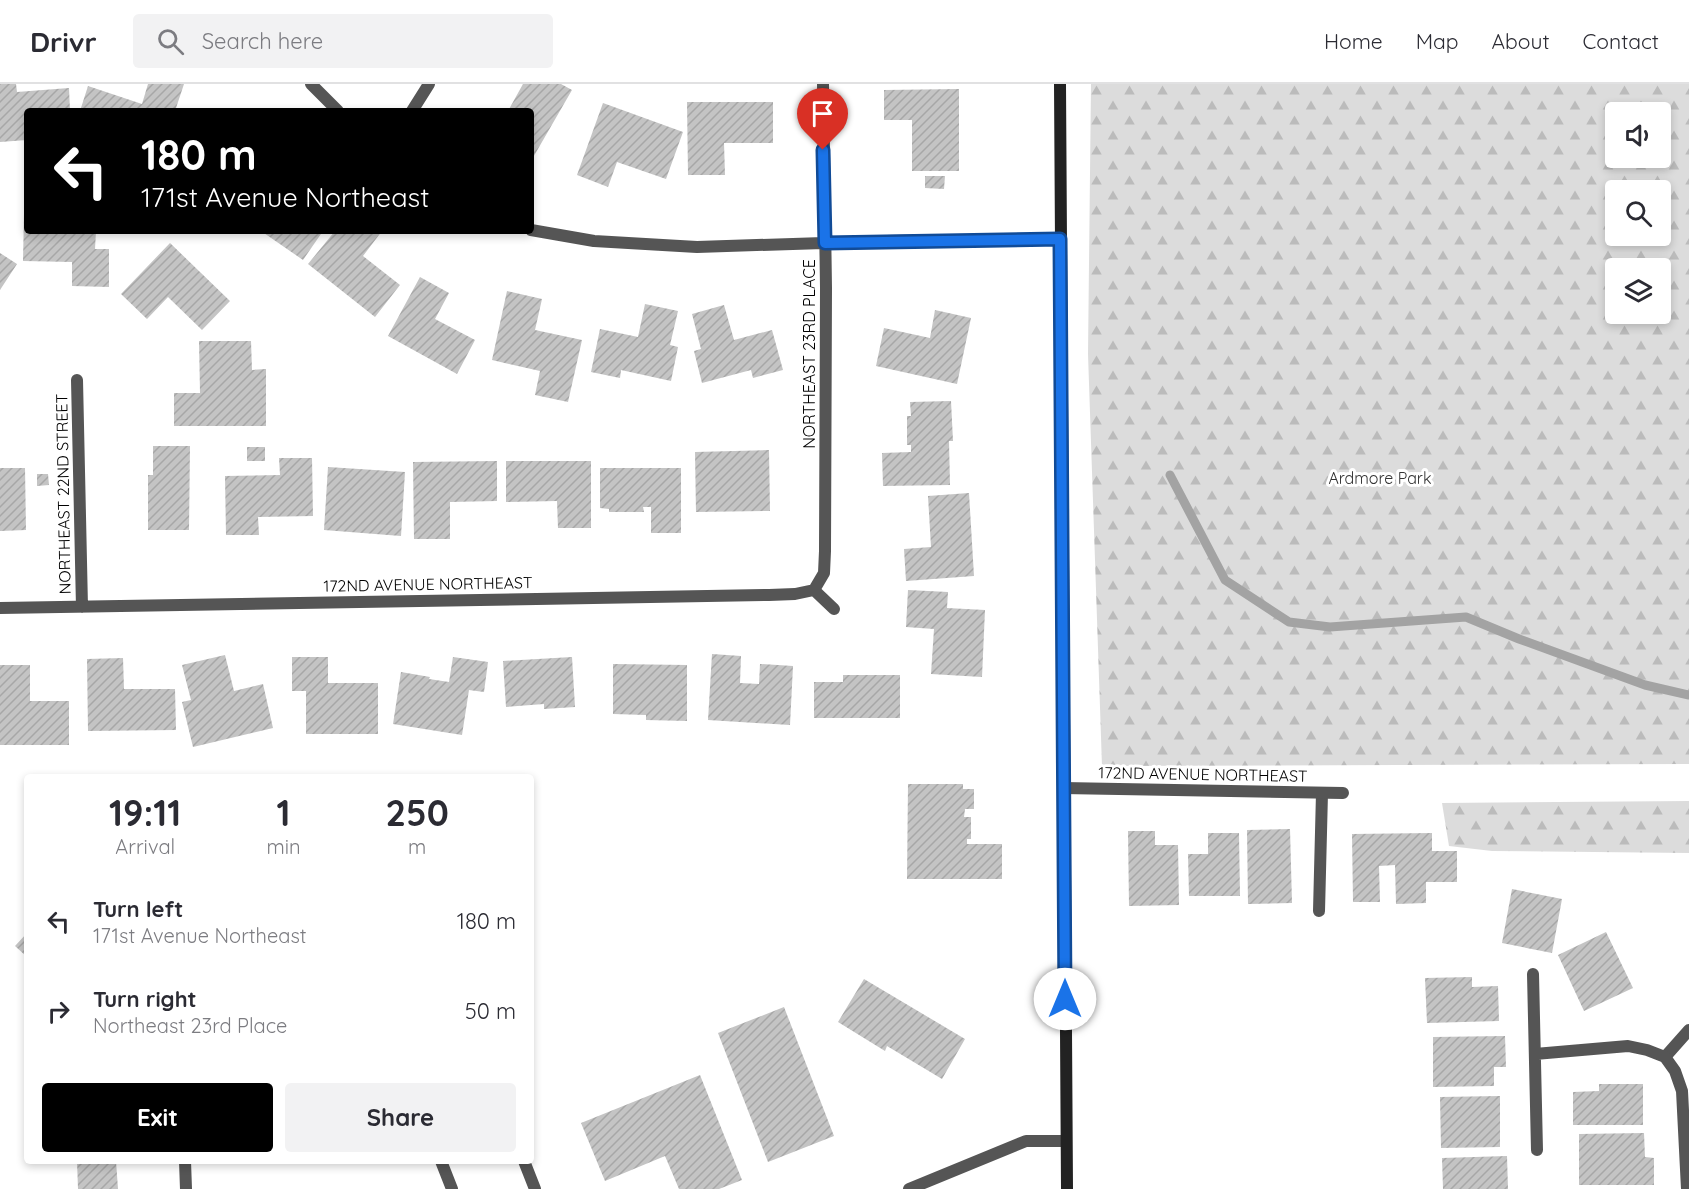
<!DOCTYPE html>
<style>
body{margin:0;font-family:Quicksand,sans-serif;background:#f2f2f3;color:#2b2b33;height:100vh;display:flex;flex-direction:column;font-size:22px;white-space:nowrap}
*{box-sizing:border-box;margin:0}
p{font-size:20px;color:#7c7c81}
.icon{flex:none;width:33px;height:33px;fill:none;stroke:currentColor;stroke-width:2;stroke-linecap:round;stroke-linejoin:round}
.map{position:relative;flex:1;overflow:hidden}
.sheet{position:absolute;left:24px;top:690px;width:510px;height:390px;display:flex;flex-direction:column;background:#fff;border-radius:6px;box-shadow:0 3px 9px #0003}
.sheet>*{flex:none}
.hud{position:absolute;left:24px;top:24px;width:510px;height:126px;border-radius:6px;box-shadow:0 3px 9px #0003;background:#000;color:#fff;overflow:hidden}
.tools{position:absolute;left:1605px;top:18px;display:grid;gap:12px}
.tools a{display:grid;place-items:center;width:66px;height:66px;border-radius:6px;background:#fff;box-shadow:0 3px 9px #0003;font-size:30px}
.pin{position:absolute;display:grid;place-items:center;width:51px;height:51px;color:#fff;margin:-62px -26px;border-radius:50% 50% 50% 0;rotate:-45deg;box-shadow:0 0 6px #0007}
.pin .icon{rotate:45deg}
.me{position:absolute;width:66px;margin:-33px;rotate:0deg;stroke-linejoin:round;filter:drop-shadow(0 0 4px #0008)}
.turn{display:flex;align-items:center;gap:21px;height:126px;padding:0 18px;font-size:27px}
.turn .icon{width:78px;height:78px;stroke-width:2.5}
.turn b{display:block;font-size:42px;line-height:51px}
.eta{display:flex;justify-content:space-evenly;align-items:center;height:102px;text-align:center}
.eta b{font-size:36px;font-weight:700;line-height:42px}
.cta{display:flex;gap:12px;margin-top:auto;padding:12px 18px}
.cta a{flex:1;height:69px;border-radius:6px;background:#000;color:#fff;font-size:24px;font-weight:700;line-height:69px;text-align:center}
.cta a+a{background:#f2f2f3;color:#2b2b33}
ul{padding:0;list-style:none}
li{display:flex;align-items:center;gap:18px;height:90px;padding:0 18px}
li div{flex:1}
li b{display:block;font-size:22px}
li em{font-style:normal}
header{display:flex;align-items:center;gap:36px;box-sizing:border-box;height:84px;padding:0 30px;background:#fff;border-bottom:2px solid #e1e1e2}
header strong{font-size:28px}
nav{display:flex;gap:33px;margin-inline-start:auto;font-size:21px}
.search{width:420px;height:54px;background:#f2f2f3;display:flex;align-items:center;gap:15px;box-sizing:border-box;padding:0 21px;border-radius:6px;color:#7c7c81;font-size:22px}
.map>svg:first-child{display:block}
.forest{fill:url(#forest-firs);fill-rule:evenodd}
.lines{fill:none;stroke-linecap:round;stroke-linejoin:round}
.stream{stroke:#a3a3a3;stroke-width:9}
.building{fill:url(#building-hatch)}
.service{stroke:#555;stroke-width:12}
.minor{stroke:#555;stroke-width:12}
.tertiary{stroke:#555;stroke-width:12}
.secondary{stroke:#222;stroke-width:12}
.route-casing{stroke:#114b97;stroke-width:15}
.route{stroke:#1a73e8;stroke-width:10}
.labels{text-anchor:middle;dominant-baseline:central;stroke-width:6;stroke-linejoin:round;paint-order:stroke}
.street-label{font-size:16px;fill:#000;stroke:#fff}
.park-label{font-size:16px;fill:#333;stroke:#fff}
</style>
<header>
<strong>Drivr</strong>
<div class="search"><svg class="icon" aria-label="search" viewBox="0 0 24 24"><circle cx="10" cy="10" r="6"/><path d="M15 15l6 6"/></svg>Search here</div>
<nav><a>Home</a><a>Map</a><a>About</a><a>Contact</a></nav>
</header>
<div class="map">
<svg width="1689" height="1105" viewBox="0 0 1689 1105">
<defs>
<pattern id="forest-firs" width="22" height="20" patternUnits="userSpaceOnUse" patternTransform="scale(1.5)"><rect width="22" height="20" fill="#dcdcdc"/><path d="M5 1l3.5 6h-7zM16 11l3.5 6h-7z" fill="#bbb"/></pattern>
<pattern id="building-hatch" width="6" height="6" patternUnits="userSpaceOnUse" patternTransform="scale(1.5)"><rect width="6" height="6" fill="#c4c4c4"/><path d="M-1 1l2-2M0 6l6-6M5 7l2-2" fill="none" stroke="#a7a7a7"/></pattern>
</defs>
<rect width="100%" height="100%" fill="#fff"/>
<!-- forest -->
<path class="forest" d="M1091,0H1689V680L1102,682L1088,270ZM1616,28H1660V74H1616ZM1616,106H1660V152H1616ZM1616,184H1660V230H1616Z
M1689,717V769L1492,767L1449,762L1442,719Z"/>
<g class="lines">
<!-- stream -->
<path class="stream" d="M1170,391L1225,496L1289,538L1330,543L1466,533L1519,555L1645,601L1689,611"/>
</g>
<!-- building -->
<path class="building" d="M0,0H16L17,8L69,4L70,27H27V56L0,58Z
M148,0H184L175,27H80L88,2L142,20Z
M523,0H561L572,6L531,77V27H508Z
M959,5V87H912V36H884V6Z
M687,18H773V59H724L725,91H688Z
M603,19L683,48L666,95L617,78L608,103L577,91Z
M925,92H945L944,105L925,104Z
M24,130H27V147H96L95,165H109V203L72,202V178L23,177Z
M261,147H323L303,176Z
M335,147H382L363,172L400,201L375,233L308,180Z
M170,159L230,217L202,246L168,213L147,235L121,210Z
M0,169L17,180L0,206Z
M420,193L449,209L435,235L475,256L457,290L388,252Z
M507,207L542,215L535,246L582,256L568,318L535,311L540,287L492,276Z
M645,220L678,227L670,261L678,263L671,297L621,286L620,294L591,288L600,245L638,253Z
M724,221L734,256L772,246L783,286L753,294L751,286L702,299L694,267L701,265L692,230Z
M935,226L971,234L957,300L876,282L884,244L930,254Z
M199,257H251L252,286L266,285V342H174V309H200Z
M951,317L953,357H949L950,401L883,402L882,369L911,368V361H907V332H911L910,318Z
M153,362H190L189,446H148V391H153Z
M247,363H265V377H247Z
M769,366L770,427L696,428L695,368Z
M279,374H312L313,432L258,433L259,451H226L225,392L280,391Z
M497,377V417L450,418V455H414L413,378Z
M506,377H591V444H558L557,417L506,418Z
M328,383L405,388L401,452L324,446Z
M0,384H25L26,446L0,447Z
M600,384H681V449H651V423H643L644,428H609V425L600,424Z
M37,390H48L49,401L37,402Z
M969,409L974,492L906,497L904,465L931,463L928,412Z
M908,506L948,508L947,524L985,526L982,593L931,590L934,545L906,543Z
M712,570L741,572L740,599L759,600L760,580L793,582L790,641L708,636Z
M225,571L234,607L263,600L273,644L193,663L182,618L191,616L182,581Z
M292,573H328V599H378V650H306V607H292Z
M453,573L488,578L484,608L469,606L462,651L393,640L401,588L430,593L429,595L449,598Z
M572,573L575,623L544,625V620L506,623L503,577Z
M123,574L124,605H175L176,646L88,647L87,575Z
M613,580L687,581V637L646,636V631L613,630Z
M0,581H30V617H69V661H0Z
M843,591H900V634H814V598H843Z
M908,700H963V705H974V725H965L964,733H971V755H967V760H1002V795H907Z
M1290,745L1292,819L1248,820L1247,746Z
M1128,747H1155V761H1178L1179,821L1129,822Z
M1208,749H1239L1240,812H1189L1188,770H1208Z
M1432,749V767H1457V798H1426V819L1396,820L1395,781L1379,782L1380,818H1353L1352,750Z
M1512,805L1562,815L1552,869L1502,859Z
M1606,848L1633,904L1584,927L1558,871Z
M27,849V873L15,862Z
M1472,893V903L1498,902L1499,937L1427,939L1425,894Z
M864,895L965,955L942,995L887,962L885,967L838,938Z
M784,923L834,1052L768,1078L718,949Z
M1505,952L1506,983H1494V1002L1433,1003V953Z
M700,991L742,1096L719,1105H679L665,1072L605,1097L581,1039Z
M1599,1000H1643V1041H1573V1008L1599,1007Z
M1500,1012V1063L1441,1064L1440,1013Z
M1644,1049L1645,1073L1654,1074V1101H1579V1050Z
M1507,1072L1508,1105H1443L1442,1074Z
M77,1077H116L118,1105H78Z"/>
<g class="lines">
<!-- service -->
<path class="service" d="M1319,827L1322,709
M1665,973L1689,946
M441,1077L452,1105
M524,1077L535,1105"/>
<!-- minor -->
<path class="minor" d="M311,0L338,27
M412,27L429,0
M531,146L594,157L697,163L885,157L1060,155
M77,296L82,523
M814,506L834,525
M0,524L769,511L795,510L814,506L824,489L825,467L826,204L823,0
M1063,704L1343,709
M1533,890L1537,1066
M1535,970L1628,962L1647,966L1665,973L1675,987L1682,1007L1687,1105
M185,1077L186,1105"/>
<!-- tertiary -->
<path class="tertiary" d="M909,1105L1026,1057H1066"/>
<!-- secondary -->
<path class="secondary" d="M1060,0L1067,1105"/>
</g>
<g class="lines">
<!-- route casing -->
<g class="route-casing">
<path id="route" d="M823,66L825,159L1060,155L1065,915"/>
</g>
<!-- route -->
<use href="#route" class="route"/>
</g>
<g class="labels">
<!-- street labels -->
<g class="street-label">
<text transform="translate(809 270) rotate(-90)">NORTHEAST 23RD PLACE</text>
<text transform="translate(63 410) rotate(-91)">NORTHEAST 22ND STREET</text>
<text transform="translate(428 500) rotate(-1)">172ND AVENUE NORTHEAST</text>
<text transform="translate(1203 690) rotate(1)">172ND AVENUE NORTHEAST</text>
</g>
<!-- park labels -->
<g class="park-label">
<text x="1380" y="394">Ardmore Park</text>
</g>
</g>
</svg>
<div class="tools">
<a><svg class="icon" aria-label="sound" viewBox="0 0 24 24"><path d="M4 9h4l5-4v14l-5-4H4zM17 9q2 3 0 6"/></svg></a>
<a><svg class="icon" aria-label="search" viewBox="0 0 24 24"><circle cx="10" cy="10" r="6"/><path d="M15 15l6 6"/></svg></a>
<a><svg class="icon" aria-label="layers" viewBox="0 0 24 24"><path d="M12 4l9 5-9 5-9-5zM3 14l9 5 9-5"/></svg></a>
</div>
<div class="pin" style="left:823px;top:66px;background:#d93025"><svg class="icon" aria-label="arrive" viewBox="0 0 24 24"><path d="M6 21V4h12l-3 4 3 4H6"/></svg></div>
<svg class="me" style="left:1065px;top:915px" viewBox="-20 -20 40 40"><circle r="19" fill="#fff"/><path d="M0-13L10 11 0 6-10 11z" fill="#1a73e8"/></svg>
<div class="hud">
<div class="turn"><svg class="icon" aria-label="left" viewBox="0 0 24 24"><path d="M17 20v-9H6M10 6l-5 5 5 5"/></svg><div><b>180 m</b>171st Avenue Northeast</div></div>
</div>
<section class="sheet">
<div class="eta">
<div><b>19:11</b><p>Arrival</p></div>
<div><b>1</b><p>min</p></div>
<div><b>250</b><p>m</p></div>
</div>
<ul>
<li><svg class="icon" aria-label="left" viewBox="0 0 24 24"><path d="M17 20v-9H6M10 6l-5 5 5 5"/></svg><div><b>Turn left</b><p>171st Avenue Northeast</p></div><em>180 m</em></li>
<li><svg class="icon" aria-label="right" viewBox="0 0 24 24"><path d="M7 20v-9h11M14 6l5 5-5 5"/></svg><div><b>Turn right</b><p>Northeast 23rd Place</p></div><em>50 m</em></li>
</ul>
<div class="cta"><a>Exit</a><a>Share</a></div>
</section>
</div>
